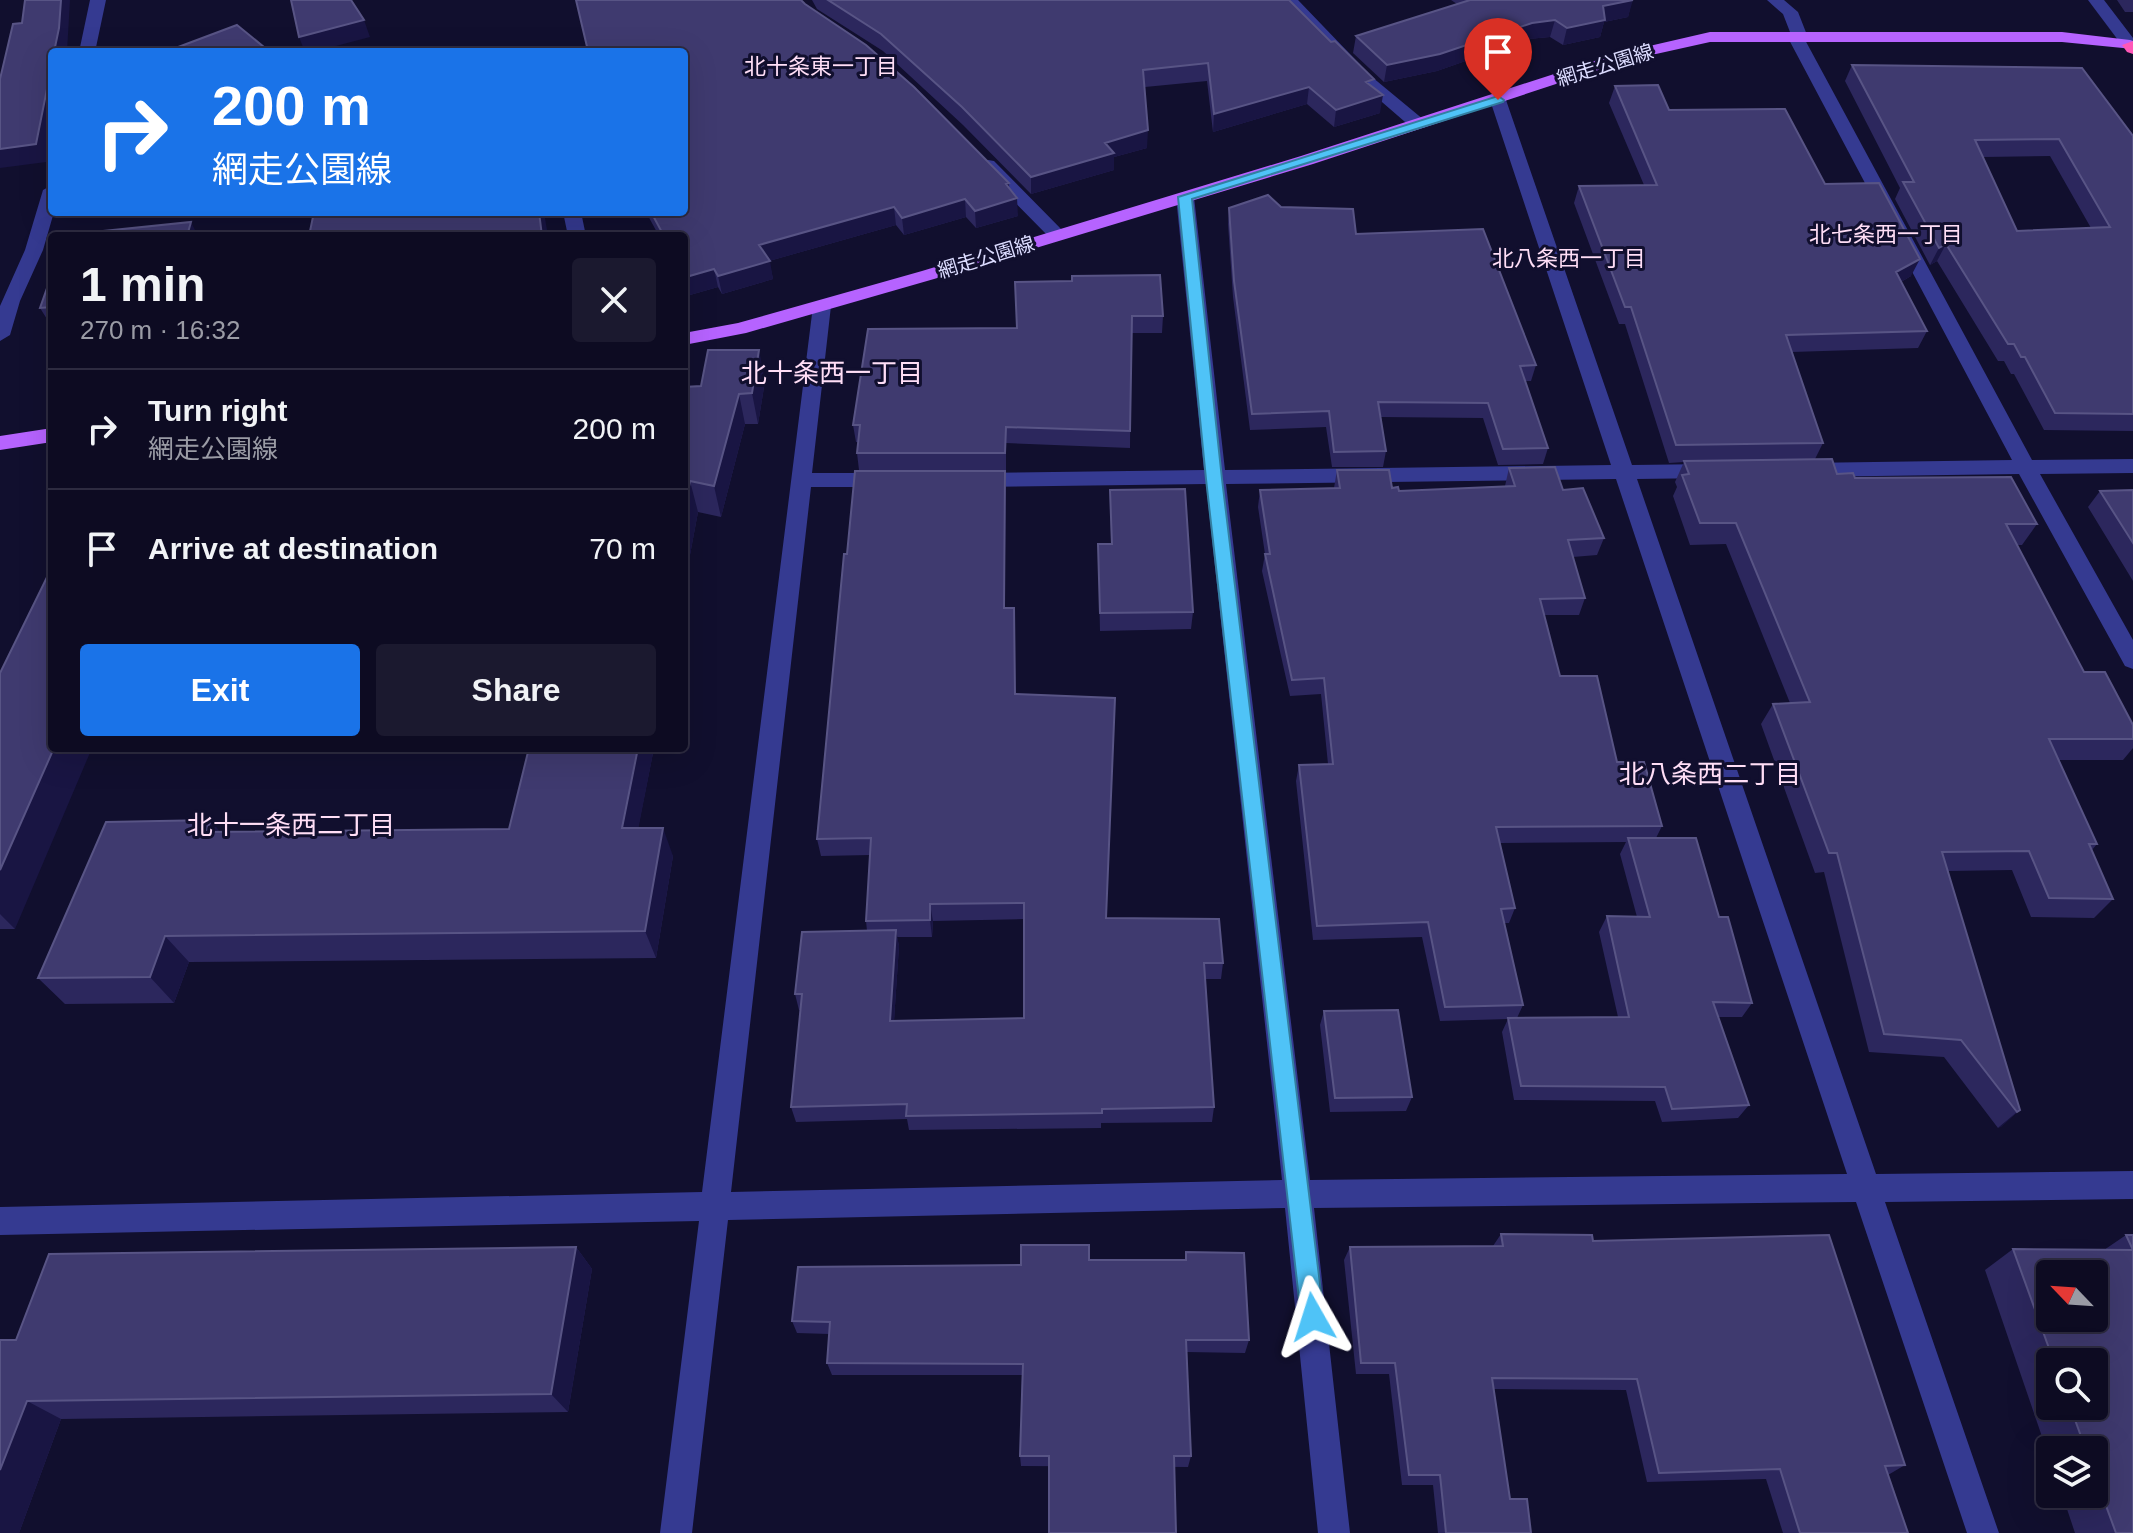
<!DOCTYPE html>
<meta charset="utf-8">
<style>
body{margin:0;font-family:Arial,"Noto Sans JP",sans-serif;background:#1b192f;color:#f1f3f6;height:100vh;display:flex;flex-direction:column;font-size:30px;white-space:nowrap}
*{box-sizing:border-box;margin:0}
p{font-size:26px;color:#9a9ba5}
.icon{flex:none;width:44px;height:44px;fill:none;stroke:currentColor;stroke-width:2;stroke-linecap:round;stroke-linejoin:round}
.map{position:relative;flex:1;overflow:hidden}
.sheet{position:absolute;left:48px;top:232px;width:640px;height:520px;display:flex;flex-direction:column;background:#0d0b22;border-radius:8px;box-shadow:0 8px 32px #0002,0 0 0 2px #2d2b40}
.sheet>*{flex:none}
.hud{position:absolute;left:48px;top:48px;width:640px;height:168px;border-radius:8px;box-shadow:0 8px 32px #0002,0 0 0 2px #2d2b40;background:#1a73e8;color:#fff;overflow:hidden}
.needle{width:52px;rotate:295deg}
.controls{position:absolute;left:2036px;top:1260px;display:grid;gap:16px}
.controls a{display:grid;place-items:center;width:72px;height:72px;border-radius:8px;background:#0d0b22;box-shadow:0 8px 32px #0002,0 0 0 2px #2d2b40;font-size:40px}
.pin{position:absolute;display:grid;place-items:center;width:68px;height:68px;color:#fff;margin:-82px -34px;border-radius:50% 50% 50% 0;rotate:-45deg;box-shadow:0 0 8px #0007}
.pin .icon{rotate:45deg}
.me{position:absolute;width:88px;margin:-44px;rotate:354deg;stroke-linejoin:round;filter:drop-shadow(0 0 6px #0008)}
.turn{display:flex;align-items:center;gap:28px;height:168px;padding:0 32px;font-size:36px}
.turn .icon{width:104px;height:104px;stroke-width:2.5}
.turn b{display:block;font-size:56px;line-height:68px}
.round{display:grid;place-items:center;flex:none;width:84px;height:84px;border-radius:8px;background:#1b192f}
.summary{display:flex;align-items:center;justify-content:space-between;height:136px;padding:0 32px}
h1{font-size:48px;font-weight:600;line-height:60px}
.action{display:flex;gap:16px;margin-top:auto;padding:16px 32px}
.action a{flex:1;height:92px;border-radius:8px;background:#1a73e8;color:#fff;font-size:32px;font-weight:600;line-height:92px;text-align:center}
.action a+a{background:#1b192f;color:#f1f3f6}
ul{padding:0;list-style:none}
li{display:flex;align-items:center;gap:24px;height:120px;padding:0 32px;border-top:2px solid #2d2b40}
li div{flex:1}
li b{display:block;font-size:30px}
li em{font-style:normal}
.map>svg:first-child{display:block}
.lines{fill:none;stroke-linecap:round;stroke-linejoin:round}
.minor{fill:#353a91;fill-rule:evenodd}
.major{fill:#b663ff;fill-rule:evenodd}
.highway{fill:#ff57b7;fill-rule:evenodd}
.wall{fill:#2c275d;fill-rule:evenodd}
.shaded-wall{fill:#191543}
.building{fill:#3f3a6f;stroke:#585485;stroke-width:2;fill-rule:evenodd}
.route{fill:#4fc3f7;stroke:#337fa1;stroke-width:2}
.labels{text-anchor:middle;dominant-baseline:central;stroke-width:6;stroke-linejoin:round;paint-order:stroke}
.far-street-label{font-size:20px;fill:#dcdcff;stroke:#110f2e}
.far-neighbourhood-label{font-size:22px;fill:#ffdef6;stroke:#110f2e}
.neighbourhood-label{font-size:26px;fill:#ffdef6;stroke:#110f2e}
</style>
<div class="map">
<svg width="2133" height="1533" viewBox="0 0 2133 1533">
<rect width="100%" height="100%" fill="#110f2e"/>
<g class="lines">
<!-- minor -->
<path class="minor" d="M90,0H106L95,52H79Z
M1282,0H1298L1372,77L1424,120L1426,124L1424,128H1412L1360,83Z
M1767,0H1784L1798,12L1807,35L1804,38L2032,460L2133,459V473L2040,474L2133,640V669L2125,666L2019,474L1805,477L1798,475L1795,470L1798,465L1805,463L2012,460L1787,36L1790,32L1783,14Z
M2088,0H2104L2133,38V49L2124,48Z
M1498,95L1506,100L1632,465L1712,464L1719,466L1722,471L1719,476L1712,478L1637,479L1876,1174L2133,1171V1199L1885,1202L1999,1533H1967L1856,1202L1314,1208L1350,1533H1318L1285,1208L728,1220L692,1533H660L699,1221L0,1235V1207L702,1192L813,306L822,300L831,306L812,473H884L891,475L894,480L891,485L884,487H811L731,1192L1282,1180L1206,484L973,487L966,485L963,480L966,475L973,473L1204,470L1176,197L1185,192L1194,197L1225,470L1611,465L1490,100ZM1616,479L1847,1174L1310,1180L1226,484Z
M988,160L994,161L1063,231L1066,235L1063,239H1051L982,169L979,165L982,161Z
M52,185L54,212L43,250L20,301L10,335L0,341V306L25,250L43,190Z
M563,212H581L586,236H568Z"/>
<!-- major -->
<path class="major" d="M1710,32H2062L2130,40L2133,41V49L2062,42H1710L1629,60L1313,164L934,279L746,333L684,345V333L738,323L922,271L1301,156L1619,53Z
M52,428V442L0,450V436Z"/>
<!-- highway -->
<path class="highway" d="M2133,41V54L2127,52L2122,45Z"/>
</g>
<!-- wall -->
<path class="wall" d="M812,0H1289L1372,87L1380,113L1334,127L1307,104L1213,132L1207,81L1145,87L1147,148L1114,157V170L1031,194L963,125L883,51L817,9Z
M1451,0H1632L1628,17L1604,22L1600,37L1563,45L1550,37L1528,39L1437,71L1384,82L1353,53L1356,36L1457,4Z
M2117,0H2133V12H2125Z
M805,4L1010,189L1018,216L976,228L966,217L904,235L896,225L769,261L773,279L722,294L718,287L690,295L684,284V236H659L646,212H684L588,51Z
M1852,65L2133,136V431L2044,430L2014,374H2011L2004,361H1998L1937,261L1930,265L1895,199L1900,188L1845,81ZM2050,156L2091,228L2017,231L1983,157Z
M1615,86L1669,110L1825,184L1911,276L1901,282L1927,331L1918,348L1792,352L1823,443L1815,459L1837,474L2037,524L2022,545H2017L2084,672L2133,725V748L2123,760H2059L2097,844L2092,850L2113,899L2094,918L2031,917L2012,870L1948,871L2020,1110L1998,1128L1944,1057L1869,1052L1824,872L1815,873L1761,724L1773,704L1790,703L1726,544L1690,545L1673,496L1677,487L1675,482L1684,462L1669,463L1625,324H1619L1574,203L1579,186L1644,185L1609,103Z
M1281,207L1356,234L1536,365L1531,381H1525L1548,448L1543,464L1498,465L1483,418L1381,417L1386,451L1383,467H1332L1326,427L1250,430L1233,297L1228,224L1229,208Z
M52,274V327L40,308Z
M1015,282L1163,316L1162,333H1131L1130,448L1006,443V470H859L857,453L858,442H856L853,425L1017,328Z
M765,381L758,424H745L721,517L698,512L684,587V387Z
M1509,468L1563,490L1604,538L1597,555L1573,557L1585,598L1579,615H1544L1560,676L1617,762L1662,826L1656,838L1719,917L1752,1003L1742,1017H1718L1749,1105L1738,1118L1662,1122L1655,1101L1514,1100L1502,1032L1508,1019L1440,1021L1422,937L1313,940L1296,781L1299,765L1328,764L1321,694L1290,696L1262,571L1265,554L1258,507L1260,490L1334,488L1337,470L1399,491L1505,486ZM1626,842L1620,854L1637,917L1607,916L1599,932L1618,1017L1517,1018L1523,1005L1504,923H1509L1515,908L1500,843Z
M1005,471V608L1016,694L1106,918L1223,963L1221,979H1205L1214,1107L1212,1122L1101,1123V1128L909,1130L907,1119L796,1122L791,1107L801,1010H799L795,994L867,931L866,921L870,855L821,856L817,839L847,554ZM1024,919V1018L894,1021L899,946L897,937H932L933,921Z
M1110,490L1193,612L1191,629L1100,631L1098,544H1111Z
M2133,490V581L2088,507L2100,491Z
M0,673L15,929H0Z
M529,748H654L638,828L673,856L656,958L189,962L174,1003L65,1004L38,978L219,832L509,829Z
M1324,1011L1412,1097L1406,1111L1330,1112L1320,1025Z
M1501,1234L1593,1241L1905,1465L1888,1475L1908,1533H1783L1766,1479L1647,1482L1626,1390L1494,1389L1510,1499L1531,1533H1438L1433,1485H1402L1389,1374H1356L1344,1260L1350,1247L1493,1246Z
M2126,1235H2133V1533H2075L2062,1494H2094V1450H2050V1460L1985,1270L2013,1249L2104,1250ZM2050,1362H2094V1406H2050Z
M576,1247L592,1269L568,1412L61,1419L19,1533H0L16,1340Z
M1186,1252L1249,1340L1245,1353L1187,1352L1191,1456L1188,1467L1021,1466L1020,1456L1022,1375H832L827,1363L829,1334L797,1333L792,1321L1021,1265L1089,1260H1185Z"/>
<!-- shaded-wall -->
<path class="shaded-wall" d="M61,0H70L67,52H54Z
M1633,0L1628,17L1604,22L1600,37L1563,45L1567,28L1603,6Z
M364,20L370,37L313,52H305L299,37Z
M1555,20L1550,37L1528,39L1437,71L1384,82L1387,65L1532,23Z
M52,64V130L46,162L0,168V149Z
M1309,87L1307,104L1213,132L1214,114Z
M1383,95L1380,113L1334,127L1336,110Z
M1148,130L1147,148L1114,157V170L1031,194V177L1105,143Z
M1009,183L1010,200L1017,198L1018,216L976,228L975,211L1006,184Z
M965,199L966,217L904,235L902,218Z
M894,207L896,225L762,263L759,245Z
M539,212H544L548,236H542Z
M191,222L198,236H187Z
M1946,244L1937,261L1930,265L1939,248Z
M1920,259L1911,276L1887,290L1896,272Z
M770,261L773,279L722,294L718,276Z
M714,269L718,287L690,295L686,277Z
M759,350L765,381L758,424L752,393Z
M739,394L745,424L721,517L714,486Z
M1005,471L1006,490L1004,626V608Z
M690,481L698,512L684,587V514Z
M54,748H92L15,929L0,914V870Z
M638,748H654L633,856L622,828Z
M211,820L232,848L206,832Z
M663,828L673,856L656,958L645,931Z
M930,904L933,921L932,937L930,920Z
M896,930L899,946L893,1036L890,1021Z
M165,936L189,962L174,1003L150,977Z
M2020,1110L2001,1127L1998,1128L2017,1112Z
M576,1247L592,1269L568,1412L551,1394Z
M27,1401L61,1419L19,1533H0V1470Z"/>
<!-- building -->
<path class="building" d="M25,0H61L59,28L54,52H52V64L36,144L0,149V79L13,24L22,23Z
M291,0H351L364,20L299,37Z
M576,0H801L805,4L866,45L914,87L1009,183L1006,184L1017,198L975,211L965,199L902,218L894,207L759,245L770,261L718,276L714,269L686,277L684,274V236H664L651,212H684V52H579L588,51Z
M828,0H1289L1331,42L1335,41L1374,79L1366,82L1383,95L1336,110L1309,87L1214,114L1208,63L1143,70L1148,130L1105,143L1114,153L1031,177L962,107L881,34Z
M1470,0H1633L1603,6L1605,20L1567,28L1555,20L1532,23L1440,54L1387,65L1356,36Z
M237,25L270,52H176L173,49Z
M1852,65L2082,68L2133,136V414L2055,413L2025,357H2021L2014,344H2008L1946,244L1939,248L1903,182H1914ZM2059,139L2110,227L2017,231L1975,140Z
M1658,85L1669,110L1785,109L1825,184L1879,183L1920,259L1896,272L1927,331L1786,335L1823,443L1676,445L1631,307H1625L1579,186L1657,185L1615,86Z
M1268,195L1281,207L1353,209L1356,234L1483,229L1536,365L1520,366L1548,448L1503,449L1488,403L1378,402L1386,451L1334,452L1329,411L1252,414L1234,281L1229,208Z
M314,212H539L542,236H309Z
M191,222L187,236H65V235Z
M52,274V307L40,308Z
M1160,275L1163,316H1132L1130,431L1006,427L1005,453H857L860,425H853L868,329L1017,328L1015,282L1072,281V276Z
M708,350H759L752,393L739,394L714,486L690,481L684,514V387L701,386Z
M1832,459L1837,474L1853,473L1855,478L2011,477L2037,524H2006L2084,672H2105L2133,725V739H2049L2097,844H2089L2113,899L2049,898L2029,851L1942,852L2020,1110L2017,1112L1961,1040L1884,1034L1837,853H1829L1773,704L1810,702L1736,523H1700L1682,475L1689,474L1684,461Z
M1555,467L1563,490L1583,488L1604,538L1568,540L1585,598L1540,599L1560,676H1597L1617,762H1644L1662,826L1496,827L1515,908L1501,909L1523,1005L1445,1007L1428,922L1317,926L1299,765L1333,764L1324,678L1292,680L1265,554H1270L1260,490L1340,488L1337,470H1389L1392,488L1398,487L1399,491L1515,486L1509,468Z
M855,471H1005L1004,608H1014L1015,694L1115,698L1106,918L1219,919L1223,963H1204L1214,1107L1102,1109V1113L906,1116L907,1104L791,1107L802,994H795L802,932L896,930L890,1021L1024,1018V903L930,904V920L866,921L871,838L817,839L844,554H847Z
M1185,489L1193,612L1100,613L1098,544H1112L1110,490Z
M2133,490V543L2100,491Z
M52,567V748H54L0,870V673Z
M529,748H638L622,828H663L645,931L165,936L150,977L38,978L106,822L211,820L206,832L509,829Z
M1628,838H1696L1719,917H1728L1752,1003L1713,1002L1749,1105L1672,1109L1665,1087L1521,1086L1508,1018L1629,1017L1607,916L1650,917Z
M1398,1010L1412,1097L1335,1098L1324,1011Z
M1501,1234L1592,1235L1593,1241L1829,1235L1905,1465L1885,1466L1908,1533H1800L1780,1469L1659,1473L1637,1379L1492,1378L1510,1499H1527L1531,1533H1446L1440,1475H1409L1395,1363H1361L1350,1247L1503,1246Z
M2126,1235H2133V1250Z
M1021,1245H1089V1260H1186V1252L1244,1253L1249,1340H1186L1191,1456H1174L1176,1533H1049V1456H1020L1023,1364L827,1363L830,1322L792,1321L798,1267L1021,1265Z
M576,1247L551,1394L27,1401L0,1470V1340H16L49,1254Z
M2013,1249L2133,1250V1533H2116L2094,1473V1450H2086L2070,1406H2094V1362H2054ZM2050,1274H2094V1318H2050Z"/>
<!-- route -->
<path class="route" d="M1498,96L1504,100L1503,102L1192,199L1222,479L1324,1317L1321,1325L1313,1329L1304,1325L1301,1317L1206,479L1178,197Z"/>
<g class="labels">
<!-- far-street labels -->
<g class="far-street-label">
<text transform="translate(1605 65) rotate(-17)">網走公園線</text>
<text transform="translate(986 257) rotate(-17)">網走公園線</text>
</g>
<!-- far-neighbourhood labels -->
<g class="far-neighbourhood-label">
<text x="821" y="66">北十条東一丁目</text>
<text x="1886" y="234">北七条西一丁目</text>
<text x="1569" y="258">北八条西一丁目</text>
</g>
<!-- neighbourhood labels -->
<g class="neighbourhood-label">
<text x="832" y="373">北十条西一丁目</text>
<text x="1710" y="774">北八条西二丁目</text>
<text x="291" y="825">北十一条西二丁目</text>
</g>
</g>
</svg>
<div class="controls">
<a><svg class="needle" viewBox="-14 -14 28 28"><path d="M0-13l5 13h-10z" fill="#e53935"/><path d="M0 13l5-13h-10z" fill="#9a9ba5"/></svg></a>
<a><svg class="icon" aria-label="search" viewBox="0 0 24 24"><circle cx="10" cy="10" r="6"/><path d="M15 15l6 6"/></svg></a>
<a><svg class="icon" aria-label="layers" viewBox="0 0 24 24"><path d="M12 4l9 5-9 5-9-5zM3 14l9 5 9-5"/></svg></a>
</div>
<div class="pin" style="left:1498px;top:100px;background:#d93025"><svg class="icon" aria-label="arrive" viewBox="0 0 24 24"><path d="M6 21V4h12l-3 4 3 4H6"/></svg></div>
<svg class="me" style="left:1313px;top:1317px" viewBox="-20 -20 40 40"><path d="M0-17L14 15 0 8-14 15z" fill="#4fc3f7" stroke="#fff" stroke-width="4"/></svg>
<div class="hud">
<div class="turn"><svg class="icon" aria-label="right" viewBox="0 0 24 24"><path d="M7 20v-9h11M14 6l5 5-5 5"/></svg><div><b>200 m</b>網走公園線</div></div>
</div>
<section class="sheet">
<div class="summary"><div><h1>1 min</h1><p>270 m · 16:32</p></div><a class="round"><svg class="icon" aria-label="close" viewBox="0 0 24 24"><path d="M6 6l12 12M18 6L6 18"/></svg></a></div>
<ul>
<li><svg class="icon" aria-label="right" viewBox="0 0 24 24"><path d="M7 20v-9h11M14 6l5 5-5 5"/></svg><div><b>Turn right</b><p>網走公園線</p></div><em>200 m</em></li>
<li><svg class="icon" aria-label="arrive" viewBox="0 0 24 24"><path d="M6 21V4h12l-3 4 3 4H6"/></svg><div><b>Arrive at destination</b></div><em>70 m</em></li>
</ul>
<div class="action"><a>Exit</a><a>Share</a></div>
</section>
</div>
